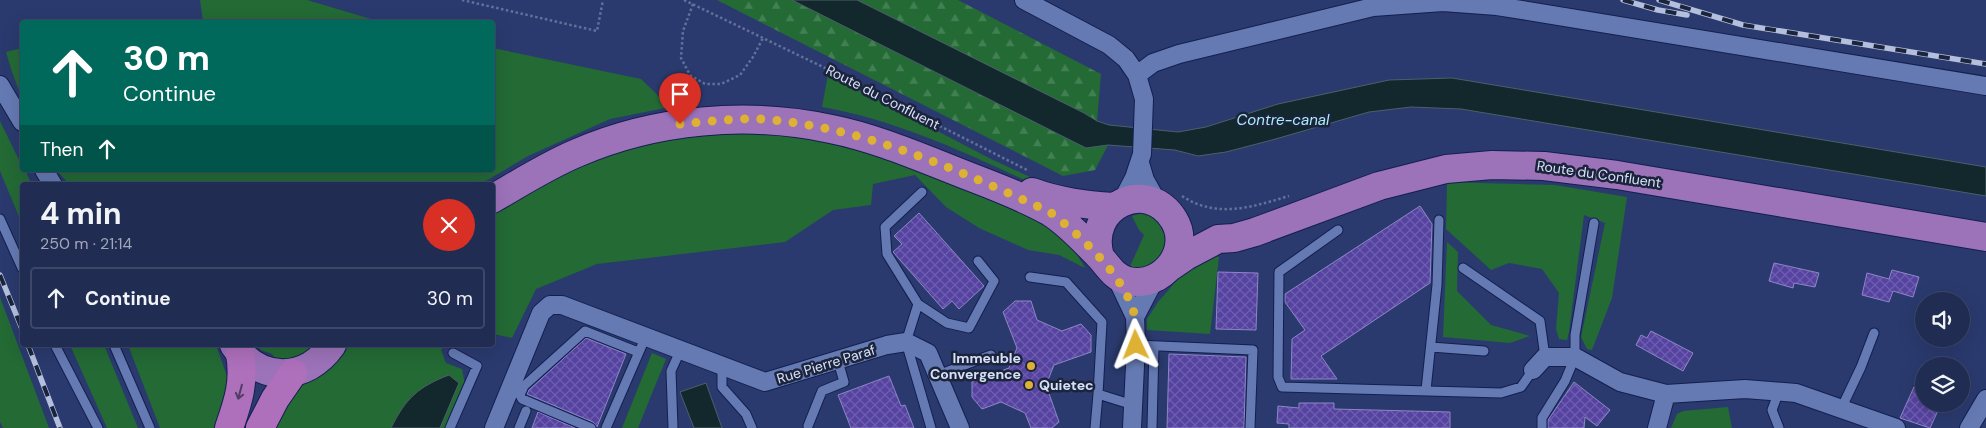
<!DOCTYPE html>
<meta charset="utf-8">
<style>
body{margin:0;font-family:"DM Sans",sans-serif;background:#283459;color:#f1f3f6;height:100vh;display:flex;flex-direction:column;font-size:19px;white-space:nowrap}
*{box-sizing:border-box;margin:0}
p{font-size:16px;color:#a2a7b8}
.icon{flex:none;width:28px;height:28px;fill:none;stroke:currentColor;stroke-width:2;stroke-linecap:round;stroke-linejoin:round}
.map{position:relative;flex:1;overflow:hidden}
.details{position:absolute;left:20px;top:182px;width:475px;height:165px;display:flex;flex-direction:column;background:#202c52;border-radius:5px;box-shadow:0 5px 20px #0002,0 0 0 1px #3d4869}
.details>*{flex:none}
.banner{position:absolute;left:20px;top:20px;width:475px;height:152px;border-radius:5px;box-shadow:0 5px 20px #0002,0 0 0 1px #3d4869;background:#00695c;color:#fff;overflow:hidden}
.controls{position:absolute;left:1915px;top:292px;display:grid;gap:10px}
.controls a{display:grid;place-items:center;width:55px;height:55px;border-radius:50%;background:#202c52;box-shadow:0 5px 20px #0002,0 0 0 1px #3d4869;font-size:25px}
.pin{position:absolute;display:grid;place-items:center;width:42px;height:42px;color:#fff;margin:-51px -21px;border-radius:50% 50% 50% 0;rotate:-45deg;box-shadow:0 0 5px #0007}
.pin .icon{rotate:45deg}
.me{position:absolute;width:55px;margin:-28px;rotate:358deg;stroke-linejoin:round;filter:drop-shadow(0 0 4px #0008)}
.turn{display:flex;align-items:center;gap:18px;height:105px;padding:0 20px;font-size:22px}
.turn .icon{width:65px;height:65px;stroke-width:2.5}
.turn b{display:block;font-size:35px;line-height:42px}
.then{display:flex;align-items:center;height:48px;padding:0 20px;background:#0003;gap:10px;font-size:19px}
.round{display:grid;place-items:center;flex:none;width:52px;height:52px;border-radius:26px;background:#283459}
.headline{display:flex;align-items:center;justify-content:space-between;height:85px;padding:0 20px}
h1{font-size:30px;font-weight:700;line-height:38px}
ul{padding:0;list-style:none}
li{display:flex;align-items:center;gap:15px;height:62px;margin:0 10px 8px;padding:0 10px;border:2px solid #3d4869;border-radius:5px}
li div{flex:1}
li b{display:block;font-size:19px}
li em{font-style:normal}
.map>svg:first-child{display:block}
.green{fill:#236a35}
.forest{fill:url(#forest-firs)}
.water{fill:#12282c;stroke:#4d5f6a}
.building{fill:url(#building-cross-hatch);stroke:#8d86c4}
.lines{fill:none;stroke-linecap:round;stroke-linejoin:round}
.service-casing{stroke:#131f50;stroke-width:11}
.minor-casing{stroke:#131f50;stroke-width:20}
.primary-casing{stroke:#131f50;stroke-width:30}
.trunk-casing{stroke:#131f50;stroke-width:30}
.path{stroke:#62709b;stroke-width:2.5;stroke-dasharray:2.5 2.5;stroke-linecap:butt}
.service{stroke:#657ab3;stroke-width:9}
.minor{stroke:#657ab3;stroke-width:18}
.primary{stroke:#9c72b9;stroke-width:28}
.trunk{stroke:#ae6fbb;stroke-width:28}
.rail-casing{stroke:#b3bfdd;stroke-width:5.5}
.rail{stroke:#1b243b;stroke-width:4;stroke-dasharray:11;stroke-linecap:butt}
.oneway{stroke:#4e3e68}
.route{stroke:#ddb133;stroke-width:9;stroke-dasharray:0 16.2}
.poi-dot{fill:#ddb133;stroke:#1b243b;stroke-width:2}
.labels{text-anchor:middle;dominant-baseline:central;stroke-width:5;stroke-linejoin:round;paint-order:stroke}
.street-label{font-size:14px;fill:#d6e0f9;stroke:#1b243b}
.poi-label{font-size:14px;font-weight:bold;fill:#d6e0f9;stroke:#1b243b;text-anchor:end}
.water-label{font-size:15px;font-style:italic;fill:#aaeefa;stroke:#1b243b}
</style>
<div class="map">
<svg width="1986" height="428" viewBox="0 0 1986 428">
<defs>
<pattern id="forest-firs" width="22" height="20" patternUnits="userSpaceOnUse" patternTransform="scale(1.25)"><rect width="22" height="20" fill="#236a35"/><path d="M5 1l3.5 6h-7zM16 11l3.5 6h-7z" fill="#427f53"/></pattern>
<pattern id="building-cross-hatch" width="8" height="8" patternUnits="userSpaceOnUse" patternTransform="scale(1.25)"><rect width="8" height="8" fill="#5643a1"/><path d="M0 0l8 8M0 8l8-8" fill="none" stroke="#6e5eaf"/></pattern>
</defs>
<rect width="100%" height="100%" fill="#2a3a6e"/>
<!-- green -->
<path class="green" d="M200,0H307L381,22H203Z
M22,48V98L12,72L6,52Z
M493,48L641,79L670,107L610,119L528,156L479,185H70L56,170H492Z
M828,74L991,159L1056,189L1035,185C967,153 896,120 822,107Z
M0,121L22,166V170H25L32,185H22V224L0,171Z
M780,128L866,146L1029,209L1069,241L1085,268L1059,255L1028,250L979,228L946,207L915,175L873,184L871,205L833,210L785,242L597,264L536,289L512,338L493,334L492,209L551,175L643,140Z
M1447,182L1555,185L1627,197L1612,298L1592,350L1587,349L1581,337L1605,223L1584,215L1569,332L1567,340L1559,339L1556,329L1559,293L1542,269L1509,263L1491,270L1446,229Z
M1145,212C1174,230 1171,235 1159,263L1128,271L1144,235L1139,230L1132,216Z
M1447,242L1458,252L1457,291L1491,325L1530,336L1510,343L1443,337Z
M1209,256L1219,257L1210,334L1147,330V319L1158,302L1185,271Z
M0,297L49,428H3L0,422Z
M70,345H104L138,428H107Z
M128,345H216L229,382L217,428H160Z
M257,345H316L308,353L278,363L272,354L261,350Z
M345,345H445L441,350L446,363L462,369L465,385L446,428H270L302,382L322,375Z
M652,353L666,359L638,428H622Z
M1728,407L1732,428H1671L1677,414L1683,411Z"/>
<!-- forest -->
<path class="forest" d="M717,0H792L1086,148L1108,145L1095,170L1063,176Z
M857,0H958L1101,74L1097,121L1084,113Z"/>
<!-- water -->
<path class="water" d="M792,0H857L1084,113L1097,121L1109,125L1178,132L1206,127L1278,104L1389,80L1452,78L1986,167V196L1461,109L1411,107L1369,112L1272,140L1226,152L1198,156L1175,150L1108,145L1086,148Z
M449,375L459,383L440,428H391C406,398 418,387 449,375Z
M706,383L722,428H694L680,392Z"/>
<!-- building -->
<path class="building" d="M1420,206L1432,224L1430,283L1321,356L1337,379H1291L1292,339L1305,330L1285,302V294Z
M919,213L984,286L959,309L952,301L943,309L893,252L902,244L894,236Z
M1774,263L1819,273L1815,287L1794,283L1793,288L1769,281Z
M1892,270L1919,277L1913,297L1893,291L1889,302L1862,295L1867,273L1889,279Z
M1218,272L1258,273L1256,330L1216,329Z
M1015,301H1031L1037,320L1062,331L1081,324L1091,335V352L1054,365L1046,385L1059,422L1052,428H1031L1025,413L1001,402L982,409L972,397V382L1009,368L1017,348L1003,312Z
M1651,331L1693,353L1683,371L1636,345L1641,335L1647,338Z
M586,338L626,354L597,427L593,422L527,394L529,390Z
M1169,354L1246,357L1244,428H1167Z
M889,376L901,406L905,405L914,428H851L838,395Z
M1574,382L1610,410L1597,426L1585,417L1584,428H1548V420Z
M1914,387L1924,392V404H1941L1930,428L1900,418Z
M1299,403H1334V409L1450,412V428H1289V424L1277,423L1278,406L1299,408Z
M538,412L575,428H532Z"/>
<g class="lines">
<!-- service casing -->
<g class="service-casing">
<path id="service" d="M922,192L885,227L887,254L918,304L947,323L969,328L994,281L978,261
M0,219L22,268
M1338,230L1279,272L1278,377L1282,387L1501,393L1521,387L1533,370
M1463,268L1540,321L1545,357
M1030,277L1066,282L1102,322L1098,394L1133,405
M918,304L906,342L931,428
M55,345L98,428
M114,345L150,428
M1136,345L1253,350L1250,428
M1431,347L1484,351
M722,365V387L746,414L752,428
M938,375L991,355
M1426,390L1437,285L1439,220
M1779,391L1772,410L1779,428
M1842,407L1861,367L1874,333
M808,426L822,391L844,382L838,361
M450,428L477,366L453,353
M519,428L526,411
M591,428L522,399L520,395L524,386L585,331L638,352
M606,428L646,336
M673,428L671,371L681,349
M1095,428L1098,394
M1152,428L1154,346
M1542,428V418L1565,381L1575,357V335L1594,223"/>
</g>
<!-- minor casing -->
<g class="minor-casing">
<path id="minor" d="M1024,0L1109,45L1126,59L1137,75L1144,99L1142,154L1134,178L1121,203
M1137,75L1153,63L1179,54L1373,7L1443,2L1497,6L1986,86
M0,85L22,122
M1140,163L1145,180L1159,205
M44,170L53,185
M1115,275L1135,317L1136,345L1132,428
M1135,317L1155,279
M1533,370L1545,357H1575L1620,382L1666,394L1745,389L1796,393L1896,428
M494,428L541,313L550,305H562L765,382L887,345L906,342L928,353L960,428
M1657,428L1666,394
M1969,428L1986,399"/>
</g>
<!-- primary casing -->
<g class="primary-casing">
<path id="primary" d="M1032,192C1059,202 1086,205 1114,207
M492,199C520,183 548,165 577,153C655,119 748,111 831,129C871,137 910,153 948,168C982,182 1019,194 1050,212C1068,223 1083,240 1098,255C1108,265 1113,277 1128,281C1163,289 1192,250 1174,220C1148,177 1085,205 1100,257
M1170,267L1186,256L1218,239L1234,238L1255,232L1379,186L1446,169L1492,165L1544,166L1617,175L1986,237
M234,345C260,383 306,382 332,345"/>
</g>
<!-- trunk casing -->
<g class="trunk-casing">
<path id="trunk" d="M229,428C238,402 245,382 240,354
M260,428L275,399L293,373"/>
</g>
<!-- path -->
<path class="path" d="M462,0L597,31L603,0
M684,0L823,67L1029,171
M693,4L683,31L681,58L690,75L705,84H721L740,75L753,57L763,38
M1182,196C1217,219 1252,207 1289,196"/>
<!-- service -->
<use href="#service" class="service"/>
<!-- minor -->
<use href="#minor" class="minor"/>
<!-- primary -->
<use href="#primary" class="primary"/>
<!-- trunk -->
<use href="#trunk" class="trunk"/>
<!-- rail casing -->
<g class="rail-casing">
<path id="rail" d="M1623,0L1658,10L1687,15
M1659,0L1743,25L1986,64
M0,275L22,329
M28,345L60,428"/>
</g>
<!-- rail -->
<use href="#rail" class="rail"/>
</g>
<!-- one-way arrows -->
<defs><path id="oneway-shaft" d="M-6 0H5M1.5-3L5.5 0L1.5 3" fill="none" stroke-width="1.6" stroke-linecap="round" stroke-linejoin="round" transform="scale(1.25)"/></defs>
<use class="oneway" href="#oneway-shaft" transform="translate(240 392) rotate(105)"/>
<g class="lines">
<!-- route -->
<path class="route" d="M680,124C706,122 733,118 760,119C862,126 958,170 1050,212C1080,235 1128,279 1135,318C1136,326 1135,336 1136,345"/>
</g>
<!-- markers -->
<g class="poi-dot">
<circle cx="1031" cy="366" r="5"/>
<circle cx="1029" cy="385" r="5"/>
</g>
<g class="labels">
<!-- street labels -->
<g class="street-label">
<text transform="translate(883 97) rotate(27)">Route du Confluent</text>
<text transform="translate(1599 174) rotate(8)">Route du Confluent</text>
<text transform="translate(826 364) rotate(-17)">Rue Pierre Paraf</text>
</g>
<!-- poi labels -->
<g class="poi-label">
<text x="1021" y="358">Immeuble<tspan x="1021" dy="16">Convergence</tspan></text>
<text x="1039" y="385" text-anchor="start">Quietec</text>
</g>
<!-- water labels -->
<g class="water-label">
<text x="1283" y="120">Contre-canal</text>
</g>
</g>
</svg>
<div class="controls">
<a><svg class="icon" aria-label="sound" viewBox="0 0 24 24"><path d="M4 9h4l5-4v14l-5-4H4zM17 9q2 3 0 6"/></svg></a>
<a><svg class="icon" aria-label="layers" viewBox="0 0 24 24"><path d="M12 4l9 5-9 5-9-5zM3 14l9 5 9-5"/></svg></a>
</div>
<div class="pin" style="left:680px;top:124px;background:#d93025"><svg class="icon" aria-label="arrive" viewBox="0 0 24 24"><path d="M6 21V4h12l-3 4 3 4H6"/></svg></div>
<svg class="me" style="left:1136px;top:345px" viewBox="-20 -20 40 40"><path d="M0-17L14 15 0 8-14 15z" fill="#ddb133" stroke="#fff" stroke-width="4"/></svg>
<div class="banner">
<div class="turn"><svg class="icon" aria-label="ahead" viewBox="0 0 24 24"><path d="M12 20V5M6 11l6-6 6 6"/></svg><div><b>30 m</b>Continue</div></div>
<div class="then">Then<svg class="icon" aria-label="ahead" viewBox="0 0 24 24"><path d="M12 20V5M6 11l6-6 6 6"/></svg></div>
</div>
<section class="details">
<div class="headline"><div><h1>4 min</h1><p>250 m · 21:14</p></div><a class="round" style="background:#d93025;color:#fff"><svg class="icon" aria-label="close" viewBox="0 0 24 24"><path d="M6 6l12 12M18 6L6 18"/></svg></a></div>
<ul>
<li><svg class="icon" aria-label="ahead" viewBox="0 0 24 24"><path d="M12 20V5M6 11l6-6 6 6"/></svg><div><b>Continue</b></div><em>30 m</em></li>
</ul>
</section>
</div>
